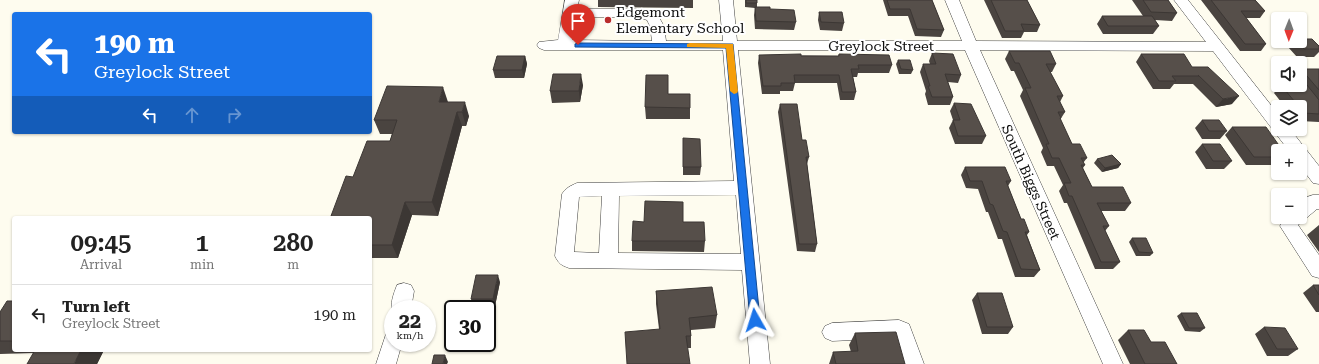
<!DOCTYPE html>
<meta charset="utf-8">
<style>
body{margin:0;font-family:"Roboto Serif",serif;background:#f2f2f2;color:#222;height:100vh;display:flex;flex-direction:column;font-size:15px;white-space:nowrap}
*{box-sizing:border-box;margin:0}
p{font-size:13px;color:#767676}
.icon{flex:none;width:22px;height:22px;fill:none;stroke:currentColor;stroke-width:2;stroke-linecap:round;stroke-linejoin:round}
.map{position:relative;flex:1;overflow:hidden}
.panel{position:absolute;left:12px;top:216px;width:360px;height:136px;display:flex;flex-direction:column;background:#fff;border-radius:4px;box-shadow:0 1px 3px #0004}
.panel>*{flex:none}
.guide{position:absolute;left:12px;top:12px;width:360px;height:122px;border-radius:4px;box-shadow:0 1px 3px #0004;background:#1a73e8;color:#fff;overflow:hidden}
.needle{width:26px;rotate:181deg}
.controls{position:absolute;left:1271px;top:12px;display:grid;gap:8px}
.controls a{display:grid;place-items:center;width:36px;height:36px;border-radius:4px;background:#fff;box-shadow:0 1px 3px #0004;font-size:20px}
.speed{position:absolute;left:384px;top:300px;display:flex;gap:8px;font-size:20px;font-weight:700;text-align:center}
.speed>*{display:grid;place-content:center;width:52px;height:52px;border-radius:50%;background:#fff;box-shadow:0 1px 3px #0004;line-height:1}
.speed small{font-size:10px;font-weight:400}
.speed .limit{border:2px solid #111;border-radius:6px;background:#fff;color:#111}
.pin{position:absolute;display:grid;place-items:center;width:34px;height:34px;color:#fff;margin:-41px -17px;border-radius:50% 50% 50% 0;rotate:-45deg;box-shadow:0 0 4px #0007}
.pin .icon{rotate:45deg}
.me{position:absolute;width:44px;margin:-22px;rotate:354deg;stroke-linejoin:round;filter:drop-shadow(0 0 3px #0008)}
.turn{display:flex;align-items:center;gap:14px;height:84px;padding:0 16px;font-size:18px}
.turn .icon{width:52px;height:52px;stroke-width:2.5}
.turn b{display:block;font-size:28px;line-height:34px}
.lanes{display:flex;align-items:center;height:38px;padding:0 16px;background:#0003;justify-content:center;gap:20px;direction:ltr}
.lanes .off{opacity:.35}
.eta{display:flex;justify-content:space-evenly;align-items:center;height:68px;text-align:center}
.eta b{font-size:24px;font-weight:600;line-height:28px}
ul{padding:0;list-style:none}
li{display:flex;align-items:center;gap:12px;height:60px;padding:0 16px;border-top:1px solid #e0e0e0}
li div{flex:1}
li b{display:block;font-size:15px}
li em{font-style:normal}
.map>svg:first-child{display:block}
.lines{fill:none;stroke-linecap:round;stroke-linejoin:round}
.minor-casing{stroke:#414141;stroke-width:1}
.minor{fill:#fff;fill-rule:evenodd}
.wall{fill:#4a4440}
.shaded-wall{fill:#3c3734}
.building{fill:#564f4a;stroke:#3c3734}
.route{fill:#1a73e8;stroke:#114b97}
.slow{fill:#f59e0b}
.poi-dot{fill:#b92c2b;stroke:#fff;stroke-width:1.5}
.labels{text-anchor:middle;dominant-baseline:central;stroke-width:4;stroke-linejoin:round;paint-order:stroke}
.poi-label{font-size:14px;fill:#0e0e0e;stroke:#fff;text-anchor:start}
.street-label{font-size:14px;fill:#0e0e0e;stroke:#fff}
</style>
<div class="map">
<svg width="1319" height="364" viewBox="0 0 1319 364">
<rect width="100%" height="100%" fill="#fefcef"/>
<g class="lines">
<!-- minor casing -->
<g class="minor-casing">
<path id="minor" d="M565,0H579L577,9H638L657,14L664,26L666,41H723L719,0H733L737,41H962L945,0H959L976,41L1206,42L1174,0H1188L1278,114V129H1290L1319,166V184L1313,183L1300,166V151H1289L1213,51L980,50L1123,364H1103L965,50H738L770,364H750L742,270L569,268C561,265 559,264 555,256L562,194C566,188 570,186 577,183L734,181L723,50H544L539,48L537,45L539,42L558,40ZM576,17H637L647,20L650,26L652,41L572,40ZM736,195L741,254L618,253L619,196ZM602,196L599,253L574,252L579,197Z
M1313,195H1319V209H1317L1298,225L1319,255V278L1312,276L1280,226L1284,217H1300V203L1307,197Z
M404,283L411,285L414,291L411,309H393V313C389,305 394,293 397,285Z
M899,320L909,324L924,364H904L895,338L832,341L825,338L822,332L825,326L832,323Z
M393,331V343H402L396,364H376L386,334Z"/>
</g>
<!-- minor -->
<use href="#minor" class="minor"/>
</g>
<!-- wall -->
<path class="wall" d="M598,0H693V8L598,7Z
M745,0H757V7L770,9L796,22L794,30L755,29L754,15L755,8L745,7Z
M883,0H932L944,30L941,37L915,36L908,16H888Z
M984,0H1027L1040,25L1037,32H1024L1021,38H1002Z
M1132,0H1168L1177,13L1172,21L1155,20L1159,26L1153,34H1103L1097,24L1102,16H1143Z
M1201,0H1255L1265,11L1260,18H1246L1266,44L1261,51H1240Z
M819,12L844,23L842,31L820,30L818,20Z
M1293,41H1300L1319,46V52L1314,57H1297L1288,47Z
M1009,51L1056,64L1052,72H1050L1063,96L1060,102L1065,112L1060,120L1072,144L1087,158L1083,163L1085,165L1083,168L1092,187L1131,203L1125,211H1101L1109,226L1105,231L1120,262L1113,269H1095L1067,203H1064L1059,191L1063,185L1054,166H1047L1041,152L1043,148L1020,96L1023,90L1014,71H1011L1005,59Z
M932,53L961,75L958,83L948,82L953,97L950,105H928L925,94L926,91L920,72L923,64H930L929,61Z
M839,54L892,65L889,73H858L857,77H853L856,92L854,100H840L837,83H795L793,91H780V94H762L758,63L759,55L838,56Z
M1141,54L1192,67L1232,104L1216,107L1193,84H1174L1170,89H1153L1136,62Z
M525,56L527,64L524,78H495L493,70Z
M898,60L913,70L911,74H899L896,64Z
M1301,69H1319V122L1300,121V107H1285L1274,93L1281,85H1302L1300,83V70Z
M583,85L580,102L552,103L550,91Z
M668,94L690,108V119H646L645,107Z
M448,102L469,116L466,126H462L438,216L412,215L398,258H370V218H332L331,216L353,177L390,141L392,134H380L374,120Z
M954,103L986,136L982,144H955L949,128L953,120L950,111Z
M780,104L802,140L809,157L807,164L817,244L815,252L797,251L778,112Z
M1202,120L1227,131L1220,139H1202L1195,128Z
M1232,127L1278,151V165H1246L1225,135Z
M683,138L701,167L700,175H683Z
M1202,144L1232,161L1224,169H1206L1195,152Z
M1097,159L1121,164L1118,168L1102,172L1094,163Z
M965,167L1011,181L1008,186L1021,219L1029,232L1027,235L1040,270L1034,277H1015L1002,239H998L988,212H986L978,189L966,188L961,175Z
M1319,225V252L1307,235Z
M1132,238L1153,253L1150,256H1136L1129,242Z
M632,241H705L704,252L632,251Z
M500,282L495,306H474L471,299Z
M1313,285H1319V312H1316L1303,293Z
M656,291L717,315L715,328L691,330V348H688L659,329L656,304Z
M977,293L1013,327L1008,334H982L972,300Z
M14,301V350H104L97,364L33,353L0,354V312Z
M1181,313L1205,328L1200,332L1185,331L1177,316Z
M453,315V331H452L450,328Z
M1264,327L1298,349L1288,356H1267L1255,334Z
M1128,330L1151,342L1177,364H1130L1118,340Z
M855,333L905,364H829L833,352H851L849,345Z"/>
<!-- shaded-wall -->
<path class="shaded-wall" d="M525,56L527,64L524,78L522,70Z
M581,74L583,85L580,102L579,91Z
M443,87L448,102H439Z
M1239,96L1232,104L1216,107L1223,99Z
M465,102L469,116L466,126L462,112Z
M457,112L462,126L438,216L432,202Z
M1121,164L1118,168L1102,172L1105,168Z
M405,202L412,215L398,258L392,245Z
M498,275L500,282L495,306L493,299Z
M81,350H104L97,364H74Z
M445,355L448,362L447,364H443Z"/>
<!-- building -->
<path class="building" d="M746,0H757V3H746Z
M887,0H932L944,30L917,29L910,9H890Z
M991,0H1027L1040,25L1021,24L1024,31H1005Z
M1143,0H1168L1177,13L1151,12Z
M1211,0H1255L1265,11H1241L1266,44H1245Z
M755,7H770V9L794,10L796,22L756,21Z
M819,12H842L844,23L821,22Z
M1102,16H1152L1159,26H1108Z
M1300,39H1312L1319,46V49H1304L1297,41H1300Z
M1009,51H1050L1056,64H1046L1063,96H1057L1065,112H1058L1061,118H1060L1072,144H1080L1087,158H1081L1085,165H1081L1092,187H1123L1131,203H1097L1109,226H1103L1120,262H1101L1072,196H1069L1064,183H1071L1059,158H1052L1046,144H1049L1025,88H1031L1019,63H1015Z
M932,53L953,54L961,75L945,74L953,97H932L928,86H930L923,64H936Z
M801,54V56H839V54L889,55L892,65H858L859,69H851L856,92H842L839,75H794L795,83H781V86H763L759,55Z
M1141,54H1184L1192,67H1208L1239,96L1223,99L1198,75L1199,76H1172L1176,81H1159Z
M497,56H525L522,70H493Z
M898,60H910L913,70L901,69Z
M1301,69H1319V90Z
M553,74H581L579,91H550Z
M646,75H668V94H690V108L645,107Z
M1281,85H1307L1319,100V114L1304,113L1300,108V107H1299Z
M387,86L443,87L439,102H465L462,112H457L432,202H405L392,245H370V218H333L331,216L346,176L353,177L367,141H390L397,120H374Z
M954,103L971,104L986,136H958L953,120H960Z
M780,104H797L802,140H806L809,157H806L817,244H799Z
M1202,120H1219L1227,131H1209Z
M1232,127H1266L1283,151H1278V157H1254Z
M683,138L700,139L701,167H683Z
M1202,144H1220L1232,161H1213Z
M1112,155L1121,164L1105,168L1097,159Z
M965,167H1005L1011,181H1006L1021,219H1024L1029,232H1025L1040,270L1021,269L1007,232L1003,231L993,205L990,204L982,181H970Z
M645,201L683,202V222H704L705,241H632L633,221L644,222Z
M1132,238H1146L1153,253L1139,252Z
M476,275H498L493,299H471Z
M1313,285H1319V295Z
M712,287L717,315L689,318L691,336H686L690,364H627L625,332L660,329L656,291Z
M977,293H1002L1013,327H987Z
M7,301H14V341H0V312Z
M1181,313H1197L1205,328H1189Z
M453,315V328H450Z
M1264,327L1285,328L1298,349H1277Z
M1128,330H1144L1151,342H1165L1177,364H1145Z
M896,332L905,364H836L833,352L858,351L855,333Z
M35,350H81L74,364H27Z
M434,355H445L443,364H432Z"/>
<!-- route -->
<path class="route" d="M578,43L733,44L760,320L759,324L755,325L751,324L750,320L726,48L575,47V44Z"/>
<!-- slow -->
<path class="slow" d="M690,43L733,44L738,91L737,93L734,94L730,91L726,48L687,47V44Z"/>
<!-- markers -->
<circle class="poi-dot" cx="608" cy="20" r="4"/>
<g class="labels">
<!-- poi labels -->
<g class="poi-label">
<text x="616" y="12">Edgemont<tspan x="616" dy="16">Elementary School</tspan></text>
</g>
<!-- street labels -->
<g class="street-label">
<text x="881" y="46">Greylock Street</text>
<text transform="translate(1031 182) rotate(66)">South Biggs Street</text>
</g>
</g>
</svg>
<div class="controls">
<a><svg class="needle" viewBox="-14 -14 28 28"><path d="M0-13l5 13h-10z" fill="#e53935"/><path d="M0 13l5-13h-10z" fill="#767676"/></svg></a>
<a><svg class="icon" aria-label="sound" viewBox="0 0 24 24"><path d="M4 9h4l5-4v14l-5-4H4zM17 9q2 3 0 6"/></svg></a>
<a><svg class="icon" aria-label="layers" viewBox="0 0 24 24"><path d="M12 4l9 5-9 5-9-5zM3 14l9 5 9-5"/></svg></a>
<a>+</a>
<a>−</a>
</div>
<div class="speed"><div>22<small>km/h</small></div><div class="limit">30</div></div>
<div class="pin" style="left:578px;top:45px;background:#d93025"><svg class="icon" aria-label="arrive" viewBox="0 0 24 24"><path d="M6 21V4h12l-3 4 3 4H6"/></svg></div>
<svg class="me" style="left:755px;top:320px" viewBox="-20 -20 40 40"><path d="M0-17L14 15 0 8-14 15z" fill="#1a73e8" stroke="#fff" stroke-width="4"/></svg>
<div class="guide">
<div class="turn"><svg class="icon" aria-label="left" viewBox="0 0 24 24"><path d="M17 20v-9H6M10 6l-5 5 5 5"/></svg><div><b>190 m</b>Greylock Street</div></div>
<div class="lanes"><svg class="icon" aria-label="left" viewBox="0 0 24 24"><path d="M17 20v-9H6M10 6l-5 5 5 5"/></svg><svg class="icon off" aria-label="ahead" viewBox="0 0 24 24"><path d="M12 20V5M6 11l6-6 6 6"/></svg><svg class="icon off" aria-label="right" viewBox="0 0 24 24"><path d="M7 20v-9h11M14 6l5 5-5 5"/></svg></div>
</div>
<section class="panel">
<div class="eta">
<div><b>09:45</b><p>Arrival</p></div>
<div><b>1</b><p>min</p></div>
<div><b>280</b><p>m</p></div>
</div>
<ul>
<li><svg class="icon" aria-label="left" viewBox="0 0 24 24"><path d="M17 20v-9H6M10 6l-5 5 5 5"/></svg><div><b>Turn left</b><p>Greylock Street</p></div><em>190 m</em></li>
</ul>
</section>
</div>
